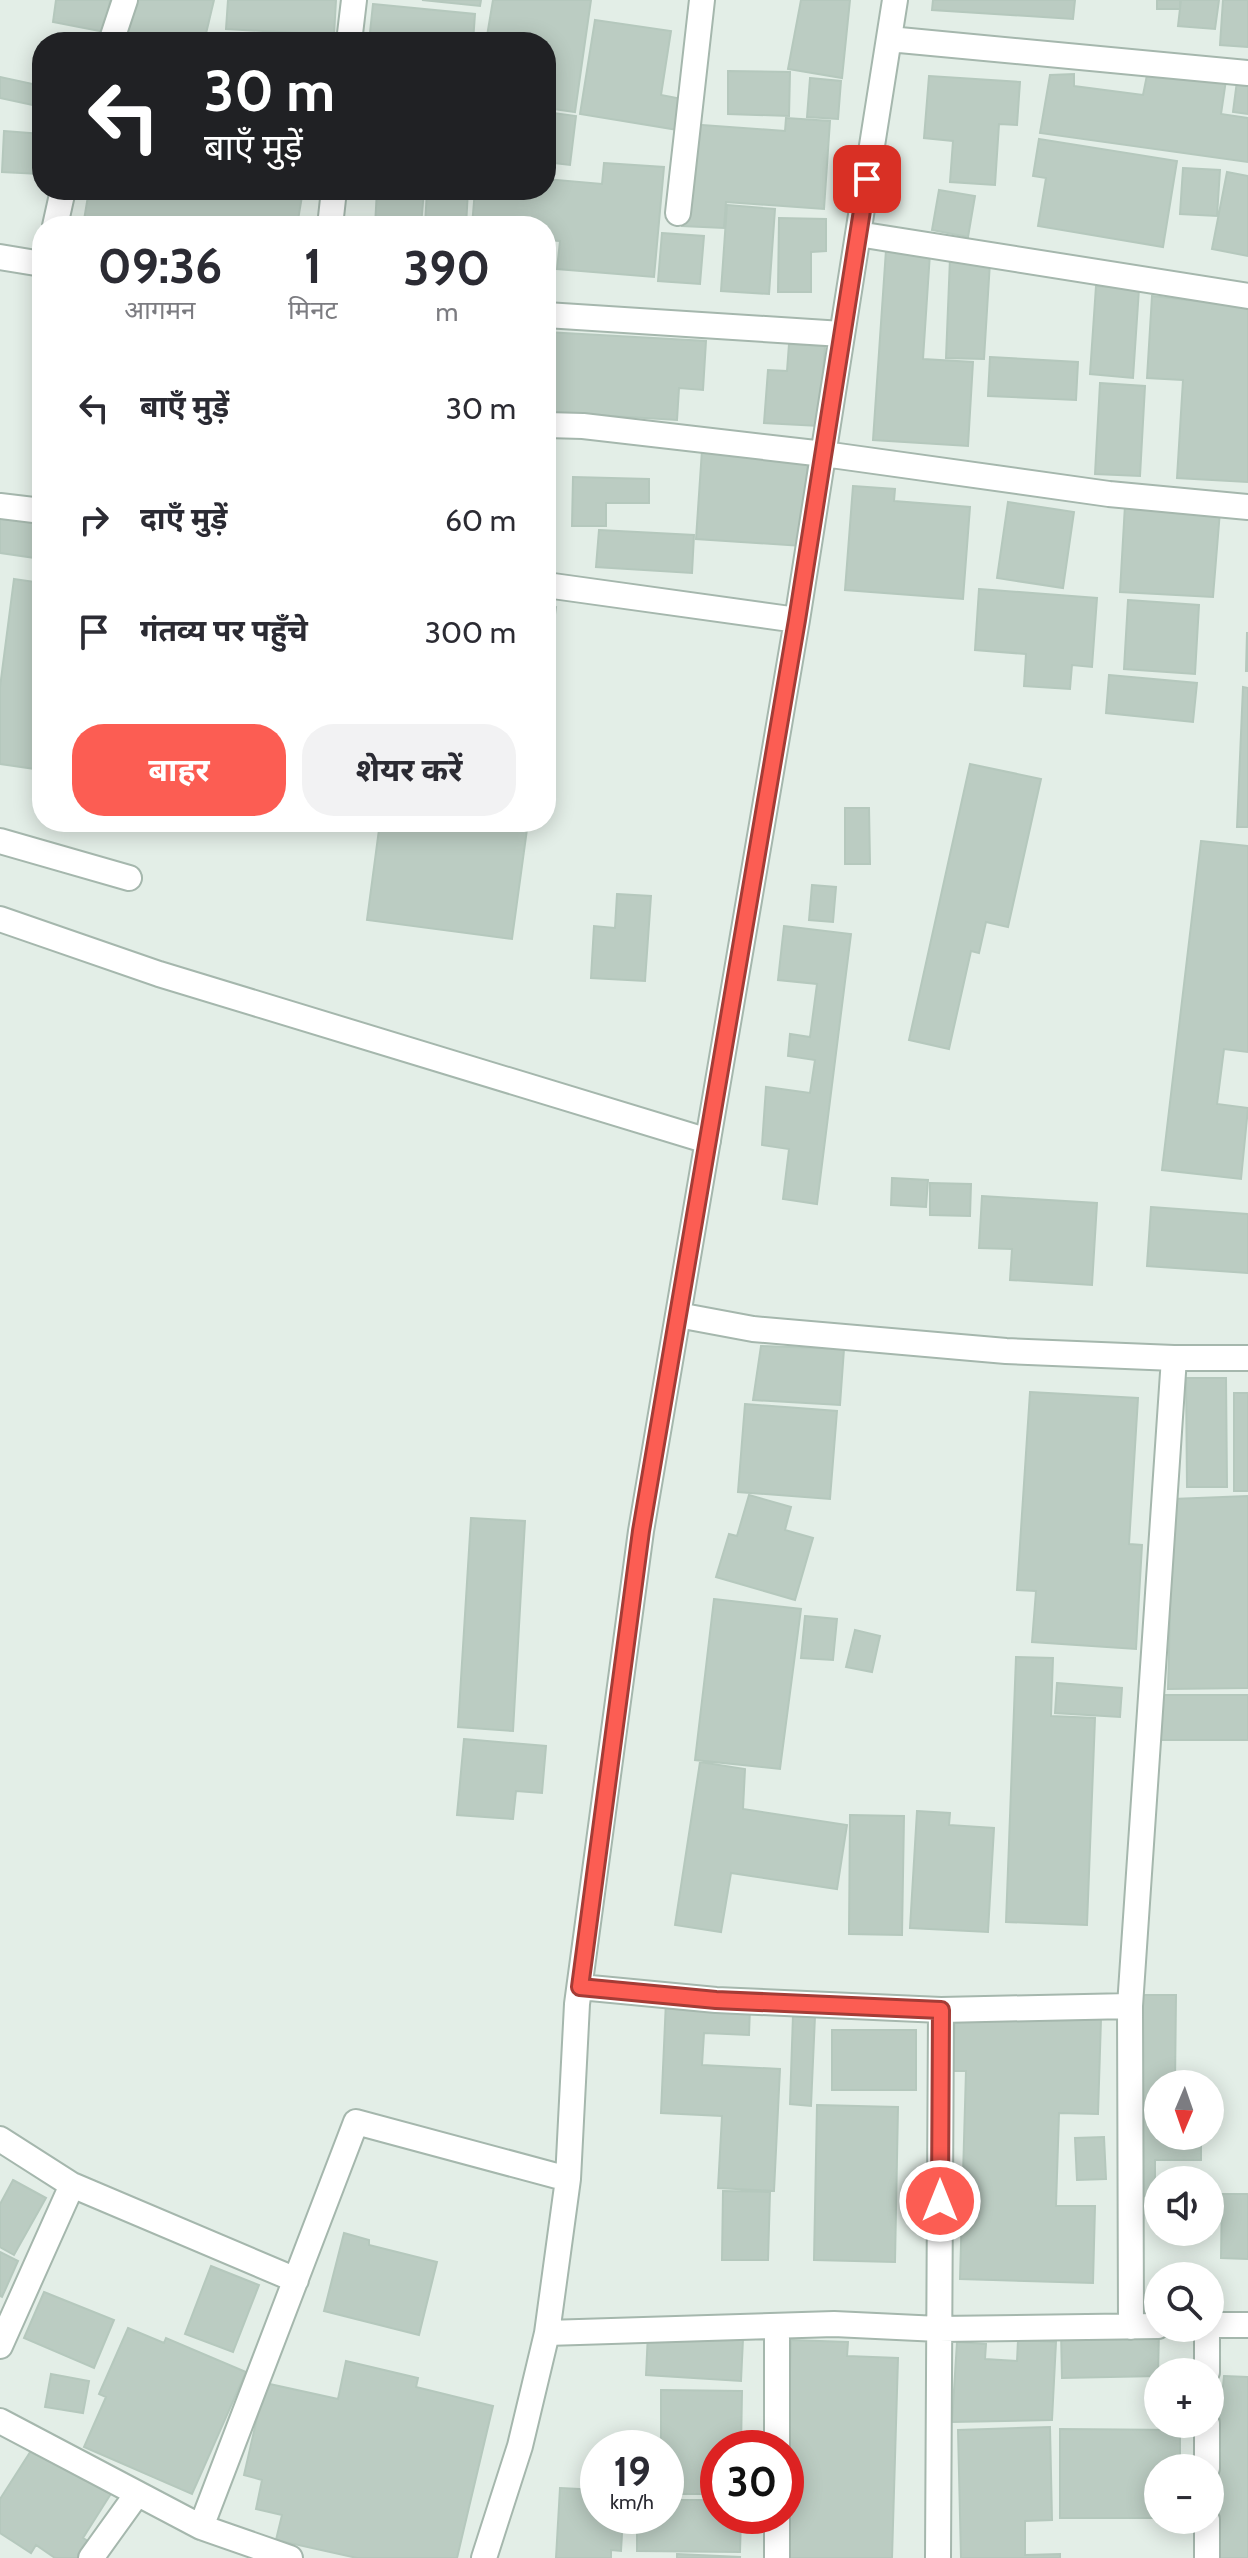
<!DOCTYPE html>
<html lang="hi">
<meta charset="utf-8">
<style>
body{margin:0;font-family:Cabin,"Noto Sans Devanagari",sans-serif;background:#f2f2f3;color:#2b2b33;height:100vh;display:flex;flex-direction:column;font-size:30px;white-space:nowrap}
*{box-sizing:border-box;margin:0}
p{font-size:26px;color:#7c7c81}
.icon{flex:none;width:44px;height:44px;fill:none;stroke:currentColor;stroke-width:2;stroke-linecap:round;stroke-linejoin:round}
.map{position:relative;flex:1;overflow:hidden}
.panel{position:absolute;left:32px;top:216px;width:524px;height:616px;display:flex;flex-direction:column;background:#fff;border-radius:32px;box-shadow:0 4px 20px #0003}
.panel>*{flex:none}
.banner{position:absolute;left:32px;top:32px;width:524px;height:168px;border-radius:32px;box-shadow:0 4px 20px #0003;background:#202124;color:#fff;overflow:hidden}
.needle{width:52px;rotate:182deg}
.controls{position:absolute;left:1144px;top:2070px;display:grid;gap:16px}
.controls a{display:grid;place-items:center;width:80px;height:80px;border-radius:50%;background:#fff;box-shadow:0 4px 20px #0003;font-size:40px}
.speed{position:absolute;left:580px;top:2430px;display:flex;gap:16px;font-size:40px;font-weight:700;text-align:center}
.speed>*{display:grid;place-content:center;width:104px;height:104px;border-radius:50%;background:#fff;box-shadow:0 4px 20px #0003;line-height:1}
.speed small{font-size:20px;font-weight:400}
.speed .limit{border:12px solid #d22;background:#fff;color:#111}
.pin{position:absolute;display:grid;place-items:center;width:68px;height:68px;color:#fff;margin:-34px;border-radius:16px;box-shadow:0 4px 12px #0006}
.me{position:absolute;width:88px;margin:-44px;rotate:0deg;stroke-linejoin:round;filter:drop-shadow(0 0 6px #0008)}
.turn{display:flex;align-items:center;gap:28px;height:168px;padding:0 40px;font-size:36px}
.turn .icon{width:104px;height:104px;stroke-width:2.5}
.turn b{display:block;font-size:56px;line-height:68px}
.eta{display:flex;justify-content:space-evenly;align-items:center;height:136px;text-align:center}
.eta b{font-size:48px;font-weight:700;line-height:56px}
.action{display:flex;gap:16px;margin-top:auto;padding:16px 40px}
.action a{flex:1;height:92px;border-radius:32px;background:#fc5d53;color:#fff;font-size:32px;font-weight:700;line-height:92px;text-align:center}
.action a+a{background:#f2f2f3;color:#2b2b33}
ul{padding:0;list-style:none}
li{display:flex;align-items:center;gap:24px;height:112px;padding:0 40px}
li div{flex:1}
li b{display:block;font-size:30px}
li em{font-style:normal}
.map>svg:first-child{display:block}
.building{fill:#bbccc2;stroke:#b5c8bd;stroke-width:2}
.lines{fill:none;stroke-linecap:round;stroke-linejoin:round}
.street-casing{stroke:#a5b7ad;stroke-width:28}
.street{stroke:#fff;stroke-width:24}
.route-casing{stroke:#a43c36;stroke-width:20}
.route{stroke:#fc5d53;stroke-width:14}
</style>
<div class="map">
<svg width="1248" height="2558" viewBox="0 0 1248 2558">
<rect width="100%" height="100%" fill="#e3eee7"/>
<!-- building -->
<path class="building" d="M56,0H110L105,32L53,22Z
M135,0H214L204,42H125Z
M228,0H336L334,35L226,29Z
M422,0H481L480,6Z
M493,0H591L575,112L546,108V42H486Z
M801,0H850L842,78L788,69Z
M933,0H1075L1073,19L932,10Z
M1157,0H1180V9H1157Z
M1181,0H1219L1215,29L1178,26Z
M1223,0H1248V47L1220,45Z
M373,4L475,14L473,42H369Z
M595,20L671,31L661,95L682,99L678,130L580,114Z
M728,71L790,72L789,116L728,114Z
M1074,74V86L1143,95L1147,75L1226,80L1221,114L1248,118V162L1040,133L1050,75Z
M929,76L1020,82L1017,125L999,124L995,185L950,182L953,141L924,138Z
M0,77L42,86V107L0,98Z
M810,78L841,81L838,119L807,117Z
M1237,81H1248V114L1233,112Z
M546,112L576,116L570,165L546,162Z
M786,118L830,121L824,209L726,202L724,228L682,226L689,124L785,131Z
M4,131L42,134L40,174L2,172Z
M1039,139L1177,161L1163,247L1038,226L1046,178L1033,176Z
M604,163L664,167L654,277L557,269L560,241L546,240V226H472L475,190H546V179L602,184Z
M1183,168L1220,170L1217,216L1180,214Z
M1227,172L1248,176V256L1212,249Z
M89,190H303L297,226H83Z
M377,190H424L421,226H375Z
M427,190H468L466,226H425Z
M939,190L975,196L968,237L932,230Z
M727,205L775,209L769,294L721,291Z
M779,218L826,219V251L811,252V292H778Z
M662,233L704,236L700,284L658,281Z
M886,250L930,253L923,359L973,362L968,446L873,440Z
M950,258L990,262L984,359L946,358Z
M1096,286L1139,289L1133,378L1090,374Z
M1152,296L1248,307V482L1177,478L1183,380L1147,378Z
M546,332L706,341L703,390L679,388L677,420L546,412Z
M789,344L825,346L819,426L764,423L768,370L787,371Z
M990,357L1078,362L1076,400L988,396Z
M1100,383L1145,386L1140,476L1095,474Z
M702,450L808,458L802,546L696,539Z
M573,477L649,479V503H606V526H572Z
M853,486L895,489L894,501L970,507L963,599L845,590Z
M1008,502L1074,512L1063,588L997,578Z
M1125,505L1220,511L1213,597L1120,592Z
M0,510L42,516V559L0,553Z
M599,530L694,535L692,573L596,567Z
M14,579L42,583V770L0,764V687Z
M979,589L1097,598L1092,667L1072,665L1070,689L1024,686L1026,654L975,650Z
M1128,600L1199,605L1195,674L1124,669Z
M546,605L556,607L546,683Z
M1247,633H1248V671H1246Z
M1109,675L1197,683L1193,722L1106,713Z
M1243,687L1248,688V827H1237Z
M970,764L1041,779L1008,927L986,922L979,953L971,951L949,1049L909,1040Z
M845,808H869L870,864H845Z
M380,822H528L512,939L367,920Z
M1201,841L1248,846V1052L1224,1049L1217,1104L1248,1108L1241,1179L1162,1170Z
M812,885L836,887L833,922L809,920Z
M617,894L651,896L645,981L591,978L594,926L615,928Z
M784,926L851,934L817,1204L783,1199L789,1149L762,1145L766,1087L810,1093L815,1060L788,1056L790,1034L810,1037L817,984L778,980Z
M892,1178L928,1180L926,1207L891,1205Z
M930,1183L971,1184L970,1216L930,1215Z
M982,1196L1097,1203L1092,1285L1010,1280L1012,1249L979,1248Z
M1151,1207L1248,1214V1273L1147,1266Z
M761,1346L844,1349L840,1405L753,1400Z
M1186,1378H1226L1227,1487H1187Z
M1030,1392L1138,1398L1129,1544L1142,1545L1136,1649L1032,1642L1036,1591L1017,1590Z
M1234,1393H1248V1491H1234Z
M745,1404L837,1411L830,1499L738,1492Z
M749,1495L791,1507L785,1530L813,1538L795,1600L716,1577L729,1534L737,1536Z
M1248,1496V1688L1168,1689L1173,1499Z
M471,1518L525,1521L513,1731L458,1727Z
M714,1599L801,1609L780,1769L695,1760Z
M805,1616L837,1619L833,1660L801,1658Z
M855,1630L880,1636L872,1672L846,1667Z
M1016,1657L1053,1658L1051,1716L1095,1718L1087,1925L1006,1922Z
M1057,1683L1122,1688L1120,1717L1055,1713Z
M1159,1695H1248V1740H1160Z
M464,1739L546,1746L542,1793L516,1791L513,1819L457,1815Z
M700,1762L745,1769L743,1809L847,1825L837,1889L731,1873L721,1932L675,1925Z
M917,1811L950,1813L949,1825L994,1828L988,1932L910,1928Z
M850,1815L904,1816L902,1935L849,1934Z
M1135,1995H1176L1175,2084H1158V2136H1201V2160H1155V2196H1135Z
M666,2001L750,2006L749,2035L704,2033L702,2065L780,2069L774,2191L718,2188L722,2116L661,2113Z
M793,2015L815,2016L811,2106L790,2104Z
M955,2015L1101,2019L1098,2114L1059,2113L1056,2206H1095L1093,2283L960,2279L966,2071H953Z
M832,2030H916V2090H832Z
M817,2105L898,2107L895,2262L814,2260Z
M1104,2137L1106,2179L1077,2180L1075,2138Z
M13,2180L46,2198L14,2255L0,2247V2204Z
M723,2191L770,2192L768,2260H722Z
M1222,2194H1248V2259L1221,2258Z
M344,2233L369,2240V2245L437,2262L419,2335L324,2311Z
M0,2252L18,2261L2,2297L0,2296Z
M211,2266L259,2285L233,2352L185,2334Z
M44,2292L114,2320L94,2368L24,2338Z
M128,2328L164,2343L166,2338L246,2372L192,2494L84,2447L106,2397L99,2394Z
M1159,2330L1158,2376L1062,2378L1061,2331Z
M648,2333L743,2339L741,2381L646,2375Z
M791,2340L848,2342L847,2356L898,2358L892,2558H784Z
M1018,2340L1056,2342L1052,2420L952,2422L957,2342L986,2344L985,2359L1017,2361Z
M346,2361L418,2378L416,2387L493,2406L457,2558H357L276,2540L282,2515L256,2509L262,2480L244,2475L265,2383L338,2399Z
M51,2374L89,2381L83,2413L45,2407Z
M1224,2376L1248,2377V2558H1216L1219,2473L1216,2459Z
M661,2390L742,2391L741,2448H718V2494H666V2448H661Z
M1050,2427L1052,2520L1025,2521V2555L1060,2554V2558H961L958,2430Z
M1060,2429L1180,2430V2468H1158V2518H1060Z
M36,2443L112,2492L83,2538L93,2544L84,2558H55L36,2545L31,2553L0,2533V2499Z
M560,2488L598,2490V2516H623L621,2551L611,2550V2558H556Z
M666,2500H718V2516H741L740,2552L637,2551V2516H666Z
M677,2554L741,2557L677,2558Z"/>
<g class="lines">
<!-- street casing -->
<g class="street-casing">
<path id="street" d="M889,39L1248,73
M111,42L125,0
M349,42L354,0
M678,213L702,0
M55,226L63,190
M330,226L334,190
M858,234L1248,296
M0,257L42,264
M546,315L842,334
M546,425L583,426L824,454L1109,494L1248,507
M0,506L42,511
M546,585L797,620
M0,841L129,878
M0,919L159,974L708,1141
M678,1315L753,1329L1006,1351L1174,1358H1248
M580,1987L716,2000L941,2010
M1130,2006L1174,1358
M0,2139L72,2185L0,2346
M72,2185L296,2280
M1210,2325H1248
M1207,2328V2372
M547,2333L834,2324L939,2329L1158,2326
M0,2421L201,2527
M1207,2424V2468
M777,2448V2326
M1207,2520V2558
M91,2558L137,2494
M290,2558L201,2527L356,2122L568,2179
M484,2558L520,2446L547,2333L568,2179L577,2004L641,1531L797,620L895,0
M777,2558V2516
M938,2558L941,2010L1130,2006L1131,2327"/>
</g>
<!-- street -->
<use href="#street" class="street"/>
</g>
<g class="lines">
<!-- route casing -->
<g class="route-casing">
<path id="route" d="M867,179L797,620L641,1531L580,1987L716,2000L941,2010L940,2201"/>
</g>
<!-- route -->
<use href="#route" class="route"/>
</g>
</svg>
<div class="controls">
<a><svg class="needle" viewBox="-14 -14 28 28"><path d="M0-13l5 13h-10z" fill="#e53935"/><path d="M0 13l5-13h-10z" fill="#7c7c81"/></svg></a>
<a><svg class="icon" aria-label="sound" viewBox="0 0 24 24"><path d="M4 9h4l5-4v14l-5-4H4zM17 9q2 3 0 6"/></svg></a>
<a><svg class="icon" aria-label="search" viewBox="0 0 24 24"><circle cx="10" cy="10" r="6"/><path d="M15 15l6 6"/></svg></a>
<a>+</a>
<a>−</a>
</div>
<div class="speed"><div>19<small>km/h</small></div><div class="limit">30</div></div>
<div class="pin" style="left:867px;top:179px;background:#d93025"><svg class="icon" aria-label="arrive" viewBox="0 0 24 24"><path d="M6 21V4h12l-3 4 3 4H6"/></svg></div>
<svg class="me" style="left:940px;top:2201px" viewBox="-20 -20 40 40"><circle r="17" fill="#fc5d53" stroke="#fff" stroke-width="3"/><path d="M0-11L8 9 0 5-8 9z" fill="#fff"/></svg>
<div class="banner">
<div class="turn"><svg class="icon" aria-label="left" viewBox="0 0 24 24"><path d="M17 20v-9H6M10 6l-5 5 5 5"/></svg><div><b>30 m</b>बाएँ मुड़ें</div></div>
</div>
<section class="panel">
<div class="eta">
<div><b>09:36</b><p>आगमन</p></div>
<div><b>1</b><p>मिनट</p></div>
<div><b>390</b><p>m</p></div>
</div>
<ul>
<li><svg class="icon" aria-label="left" viewBox="0 0 24 24"><path d="M17 20v-9H6M10 6l-5 5 5 5"/></svg><div><b>बाएँ मुड़ें</b></div><em>30 m</em></li>
<li><svg class="icon" aria-label="right" viewBox="0 0 24 24"><path d="M7 20v-9h11M14 6l5 5-5 5"/></svg><div><b>दाएँ मुड़ें</b></div><em>60 m</em></li>
<li><svg class="icon" aria-label="arrive" viewBox="0 0 24 24"><path d="M6 21V4h12l-3 4 3 4H6"/></svg><div><b>गंतव्य पर पहुँचे</b></div><em>300 m</em></li>
</ul>
<div class="action"><a>बाहर</a><a>शेयर करें</a></div>
</section>
</div>
